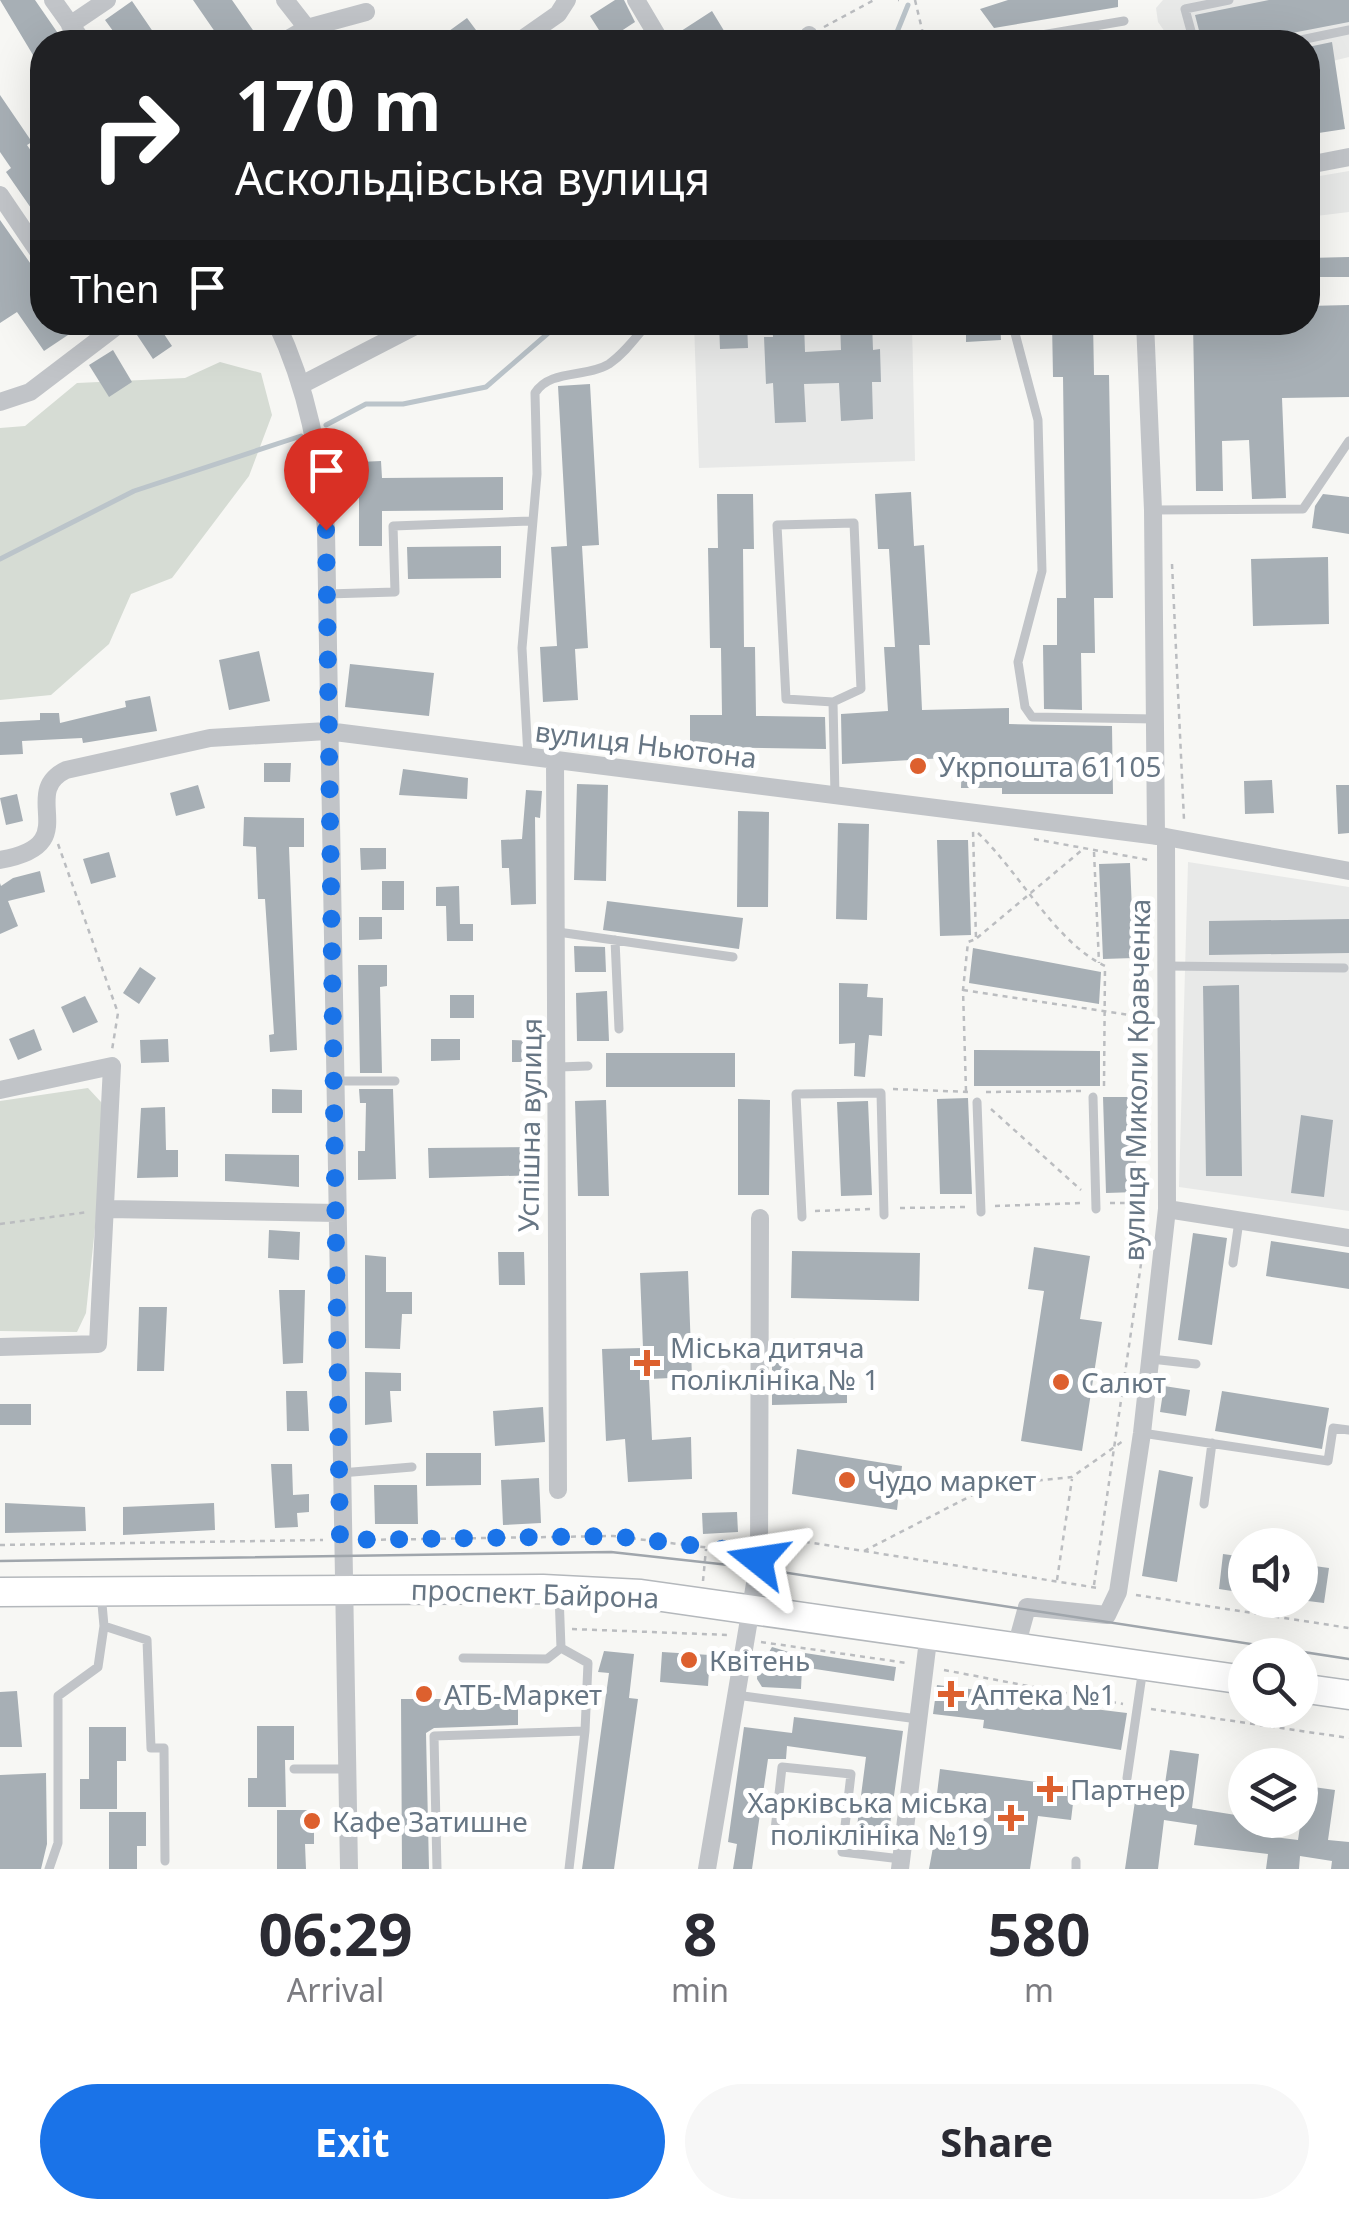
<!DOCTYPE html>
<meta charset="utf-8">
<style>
body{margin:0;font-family:"Noto Sans",sans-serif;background:#f7f7f7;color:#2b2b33;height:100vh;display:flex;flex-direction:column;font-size:38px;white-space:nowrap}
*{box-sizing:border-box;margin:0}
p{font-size:32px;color:#7c7c81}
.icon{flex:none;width:55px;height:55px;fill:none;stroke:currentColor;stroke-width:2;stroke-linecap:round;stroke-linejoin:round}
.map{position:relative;height:1869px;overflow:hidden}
.panel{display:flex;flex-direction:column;background:#fff;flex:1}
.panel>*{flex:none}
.top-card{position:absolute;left:30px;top:30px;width:1290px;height:305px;border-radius:40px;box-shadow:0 10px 40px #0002;background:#202124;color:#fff;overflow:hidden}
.controls{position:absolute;left:1228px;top:1528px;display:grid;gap:20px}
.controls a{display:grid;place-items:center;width:90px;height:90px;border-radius:50%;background:#fff;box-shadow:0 10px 40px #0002;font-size:50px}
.pin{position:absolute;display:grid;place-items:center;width:85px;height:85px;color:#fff;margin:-102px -42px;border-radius:50% 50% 50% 0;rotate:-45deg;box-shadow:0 0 10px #0007}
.pin .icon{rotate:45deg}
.me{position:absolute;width:110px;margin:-55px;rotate:285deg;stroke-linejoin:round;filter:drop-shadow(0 0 8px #0008)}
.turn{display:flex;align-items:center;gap:35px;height:210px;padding:0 40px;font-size:45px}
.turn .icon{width:130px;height:130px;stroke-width:2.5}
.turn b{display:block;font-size:70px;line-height:85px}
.then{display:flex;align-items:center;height:95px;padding:0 40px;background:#0003;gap:20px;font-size:38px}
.eta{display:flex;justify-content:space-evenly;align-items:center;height:170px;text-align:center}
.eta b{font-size:60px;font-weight:700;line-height:70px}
.primary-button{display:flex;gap:20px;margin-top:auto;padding:20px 40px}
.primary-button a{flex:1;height:115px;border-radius:60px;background:#1a73e8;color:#fff;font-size:40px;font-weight:700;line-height:115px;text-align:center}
.primary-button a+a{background:#f7f7f7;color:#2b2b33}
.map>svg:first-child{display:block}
.built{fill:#e8e9e8}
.green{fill:#d6dcd4}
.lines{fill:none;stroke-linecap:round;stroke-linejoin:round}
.stream{stroke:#bbc4ca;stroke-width:5}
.building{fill:#a7afb5}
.primary-casing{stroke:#b4b8bc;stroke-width:31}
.path{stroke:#bbbdc0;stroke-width:2.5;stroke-dasharray:5 5;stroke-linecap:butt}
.service{stroke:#c1c4c8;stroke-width:9}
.minor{stroke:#c1c4c8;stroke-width:18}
.primary{stroke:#fff;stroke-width:28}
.tram{stroke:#a0a6ac;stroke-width:2.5}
.route{stroke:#1a73e8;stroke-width:18;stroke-dasharray:0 32.4}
.poi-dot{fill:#dd602e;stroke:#fff;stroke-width:4}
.labels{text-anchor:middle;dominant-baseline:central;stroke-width:10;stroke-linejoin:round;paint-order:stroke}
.street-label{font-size:28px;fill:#677684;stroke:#fff}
.poi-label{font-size:28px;fill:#677684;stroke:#fff;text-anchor:start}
</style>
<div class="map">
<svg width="1349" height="1869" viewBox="0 0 1349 1869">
<rect width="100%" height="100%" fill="#f7f7f4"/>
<!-- built -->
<path class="built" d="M1163,0H1349V57L1308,67V42H1172L1158,22L1156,8Z
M1349,171V212L1308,217V178Z
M694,323H912L915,461L699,468Z
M1188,862L1349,887V1211L1179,1187Z"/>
<!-- green -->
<path class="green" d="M220,362L261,373L272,415L249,476L172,578L131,594L109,644L51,695L0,700V428L25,426L77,383L185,378Z
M88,1088L101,1102L104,1142L86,1313L77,1332L0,1331V1101Z"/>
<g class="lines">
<!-- stream -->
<path class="stream" d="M893,42L908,5
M326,425L366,404H403L486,387L561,322
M0,559L134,491L301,436"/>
</g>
<!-- building -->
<path class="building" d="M0,0H35L64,42H42V70Z
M193,0H232L257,36L248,42H222Z
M615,0H624L635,22L606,41L590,16Z
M1008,0H1118V7L994,28L980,9Z
M1269,0H1349V22L1245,42H1202L1195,15Z
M132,1L145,20L160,42H121L105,20Z
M712,11L726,34L714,42H683L678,33Z
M467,18L485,42H433L449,31Z
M1332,42L1345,129L1312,134L1308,47Z
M0,95L32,142L27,145L42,167V224L6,172L11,168L0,152Z
M0,220L42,280V322H64L71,333L44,351L17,312L0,323Z
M1349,257V277H1308V258Z
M1349,305V397L1282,398L1286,498L1252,499L1249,440L1222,441L1223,491H1196L1193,322H1308V306Z
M149,322H156L172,346L153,359L135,332Z
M719,322H747L748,348L720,349Z
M772,322H804L805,352L841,350L840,322H872L873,350L880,349L881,382H872L873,419L841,421L839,383L804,384L806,422L775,423L773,383L766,384L764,337H773Z
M966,322H1000L1001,340L966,342Z
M1052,322H1093L1094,375H1109L1113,598H1094L1095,653H1081L1082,710L1044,709L1043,645H1057V598H1066L1063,377H1053Z
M113,350L132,382L109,397L89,365Z
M590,384L599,545L582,546L588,648L575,649L578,700L543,702L540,647L557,646L551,547L567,546L558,386Z
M381,461L382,478L503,477V510L382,511V546H359V462Z
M911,492L914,546L924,545L930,645H919L922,710L1009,708V724L1112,726L1113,794H1002V788H961L962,757L842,764L841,714L888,711L884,647H895L889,549H878L875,494Z
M717,494H753L754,549H743L744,647H755L756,716L825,717L826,749L690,747V715H722L721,648H710L708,548H718Z
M1323,494L1349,497V534L1312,528L1315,506Z
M501,546V578L408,579L407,547Z
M1328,557L1329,624L1253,626L1251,559Z
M259,651L270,701L229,710L219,660Z
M350,664L434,673L429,716L345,707Z
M150,696L157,731L83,743L82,738L22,741L23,754L0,755V722L40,720V713H59L60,723L126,707L125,701Z
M264,763H291L290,782H264Z
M403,769L468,778L467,799L399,795Z
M1272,780L1274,813L1245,814L1244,781Z
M577,784L608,785L606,881L574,880Z
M198,785L205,808L176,816L170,793Z
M1336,785H1349V833L1338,834Z
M526,790L542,791L540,818L535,817L536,904L511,905L509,868H502L501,840L522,839Z
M17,794L23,821L6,825L0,798Z
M738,811L769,812L768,907H737Z
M244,817L304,818V847H289L297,1050L270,1052L269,1035L274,1034L265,899H258L256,847L243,846Z
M838,823L869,824L867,920L836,919Z
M937,840H968L971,935L940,936Z
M360,848H386V869L361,870Z
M109,852L116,877L91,884L83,859Z
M1130,863L1134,958L1103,959L1099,864Z
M40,871L45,892L8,901L18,926L0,934V883L1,886L13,878Z
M382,881H404V910H382Z
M459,886L460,924H473V941H447L446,906H436V887Z
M607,901L743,918L739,949L603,930Z
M359,917H382V939L359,940Z
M1349,919V953L1209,955V921Z
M574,946L605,947L606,972H575Z
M973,948L1101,972L1099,1004L969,983Z
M358,965H387V986L380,987L382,1073H360Z
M140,967L156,978L139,1004L123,993Z
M839,983L868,984L867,997L883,998L882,1036L869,1035L865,1077L854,1076L855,1043L839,1044Z
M1239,985L1242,1176H1206L1203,986Z
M607,991L609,1041H577L576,993Z
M450,995H474V1018H450Z
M85,996L98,1022L73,1033L61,1007Z
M34,1029L42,1050L18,1060L9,1039Z
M168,1039L169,1062L141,1063L140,1040Z
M431,1039H460V1060L431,1061Z
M512,1040L537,1041L536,1062H512Z
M974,1050L1100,1051V1086H974Z
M606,1053H735V1087H606Z
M272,1089L302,1090V1113H272Z
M359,1089H393L396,1179L358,1180V1151H365L366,1103H360Z
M1103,1097H1134L1137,1192L1106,1193Z
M968,1098L972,1194H940L937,1099Z
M738,1099L770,1100L769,1195H738Z
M606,1100L609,1196H578L575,1101Z
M868,1101L872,1195L841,1196L837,1102Z
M165,1107L166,1150H178V1177L137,1178L141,1108Z
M1301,1115L1333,1120L1324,1197L1291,1193Z
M541,1147L542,1175L429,1178L428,1148Z
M225,1154L299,1155V1187L225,1181Z
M269,1230L300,1232L299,1260L268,1258Z
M1193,1233L1227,1238L1212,1345L1178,1340Z
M1271,1241L1349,1253V1289L1266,1276Z
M1034,1247L1090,1256L1080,1319L1102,1322L1082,1451L1021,1441L1044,1291L1028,1289Z
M792,1251L920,1253L919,1301L791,1298Z
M498,1252H524L525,1285H499Z
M365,1255L386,1257V1292H412V1314H402L400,1349L365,1348Z
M688,1271L692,1377L649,1379L652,1440L691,1437L692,1479L628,1482L625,1439L606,1441L602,1349L643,1348L640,1273Z
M279,1290H305L303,1363L283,1364Z
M139,1307H167L164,1371H137Z
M788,1342L790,1387L847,1386V1403L772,1405V1343Z
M365,1372L401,1373V1391H390L392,1422L365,1425Z
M1164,1386L1190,1390L1186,1416L1160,1412Z
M286,1391H307L309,1431H287Z
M1222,1391L1329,1408L1322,1449L1215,1431Z
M0,1404H31V1425H0Z
M543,1407L545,1442L495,1446L493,1411Z
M797,1449L902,1466L897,1510L792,1494Z
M426,1453H481V1485L426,1486Z
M271,1464H292L293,1495L309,1494V1512L297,1513L298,1527L275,1528Z
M1159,1470L1193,1477L1177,1582L1142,1576Z
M539,1478L541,1523L503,1525L501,1480Z
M374,1485H417L418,1524H375Z
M5,1503L85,1507L86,1531L5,1533Z
M214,1503L215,1530L123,1535V1507Z
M737,1512L738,1532L703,1534L702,1513Z
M1223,1554L1245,1557V1593L1219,1589Z
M1300,1564L1329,1568L1324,1603L1300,1600Z
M772,1647L805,1657V1653L896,1667L894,1681L802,1667L801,1689L762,1687L757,1679L758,1659H765Z
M604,1651L634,1654L629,1698L638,1699L614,1869H582L609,1673L598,1672Z
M662,1652L710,1655L708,1686L660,1682Z
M937,1685L986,1691V1696L1127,1713L1121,1750L983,1728L984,1720L933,1714Z
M17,1691L22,1747H0V1692Z
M401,1699H518V1725L434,1728L426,1733L429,1869H402Z
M794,1717L903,1731L887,1846L855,1842L866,1757L787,1746L786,1759H768L752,1869H733L737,1844L728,1842L744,1727L792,1733Z
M257,1726H294V1760H285L286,1807H248V1778H257Z
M89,1727H126V1761H117V1809H80V1779H89Z
M1170,1750L1199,1754L1192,1808L1267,1820L1265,1836L1298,1840L1306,1786L1335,1790L1328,1840L1349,1842V1869H1331L1332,1861L1300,1856L1299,1869H1266L1268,1854L1194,1845L1197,1825L1164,1820L1158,1869H1125L1135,1801L1162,1804Z
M940,1769L1075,1787L1071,1820L1038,1816L1030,1869H929L934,1842L980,1850L985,1808L936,1802Z
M46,1773L47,1844L41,1869H0V1775Z
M277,1810H314V1844H305L306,1869H277Z
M109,1812H146V1846H137V1869H109Z"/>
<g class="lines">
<!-- primary casing -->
<g class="primary-casing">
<path id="primary" d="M0,1592L543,1589L641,1594L1245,1680
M1300,1688L1349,1695"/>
</g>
<!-- path -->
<path class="path" d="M898,0H899
M915,0L925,42
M824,27L874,0
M1172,564L1184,820
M978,833C1021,874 1054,941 1105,966L1104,1086
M1034,839L1149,860
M58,844L118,1013L112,1050
M1094,852L1099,963
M977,938L1082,850
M963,990L1149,1018
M893,1089L969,1092
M966,1091L963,990L968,942L976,939L973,830
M986,1092L1083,1091
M991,1109L1081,1190
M1110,1203H1148
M995,1206L1082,1203
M900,1208L967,1207
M815,1211L872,1209
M1148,1215V1193
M0,1224L88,1212
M1142,1257L1144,1248
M775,1537L1098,1588
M361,1540L613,1536L743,1552
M0,1545L323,1540
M864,1551L992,1485L1072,1477L1123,1441
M1057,1580L1072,1479
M703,1581L706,1549
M1094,1585L1142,1257L1129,1226L1146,1227
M1136,1595L1349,1628
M572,1629L729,1635
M761,1642L907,1663
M944,1670L1123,1704
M1151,1709L1349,1738"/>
<!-- service -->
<path class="service" d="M1001,42L1124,21
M1194,42L1185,9L1229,0
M1291,42L1349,30
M1012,322L1038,420L1042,571L1018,662L1025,707L1032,717L1156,719
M1153,510L1303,509L1349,441
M327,594L395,592L393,526L531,521
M833,702L786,699L777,525L854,523L861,689L833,702L835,796
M528,757L522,648L537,474L535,393C550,369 586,378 609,364C625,353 636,337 649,322
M558,932L733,957
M615,940L619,1029
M1167,966L1344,968
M559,1067L588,1066
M335,1081H395
M1093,1097L1096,1209
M977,1102L981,1212
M802,1217L796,1094L881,1093L884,1215
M1233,1263L1239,1221
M1151,1359L1196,1364
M1142,1433L1328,1461L1333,1428L1349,1430
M341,1473L412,1467
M1204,1504L1212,1443
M101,1593L104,1626L147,1640L151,1748H164L165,1861
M559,1594L561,1648L588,1663L585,1731
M463,1658L547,1659L561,1648
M736,1695L918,1719
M294,1769H346
M1127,1778L1143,1668
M774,1839L782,1767L851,1774L842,1852L901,1859
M49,1869L58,1843V1696L98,1667L104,1626
M437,1869L434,1736L585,1731L569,1869
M1076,1869V1861"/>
<!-- minor -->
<path class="minor" d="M53,0L83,42
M285,0L307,28L366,12
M636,0L661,42
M70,25L107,0
M283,42L307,28
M518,42L558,14L567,0
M806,42L809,35
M1308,165L1349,157
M0,195L42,257
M276,322C308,390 320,456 326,530L349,1869
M1145,322L1153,510L1156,836
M303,384L423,322
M0,402L30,392L122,322
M555,760L558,1490
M0,860C87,845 17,794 66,770L210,738L327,731L1166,837L1349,871
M0,1090L112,1066L98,1344L0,1347
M108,1209L337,1213
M1167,1209L1349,1238
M1016,1647L1027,1607L1107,1615L1118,1592L1142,1433L1167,1209L1166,837
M707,1869L759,1560L760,1218
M900,1869L929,1632"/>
<!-- primary -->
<use href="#primary" class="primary"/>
<!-- tram -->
<path class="tram" d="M0,1561L611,1552L756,1568L1349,1659"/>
</g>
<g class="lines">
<!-- route -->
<path class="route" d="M326,530L340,1540L613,1536L758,1553V1560"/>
</g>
<!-- markers -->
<g class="poi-dot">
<circle cx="918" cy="766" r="10"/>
<path d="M642 1348h10v10h10v10h-10v10h-10v-10h-10v-10h10z"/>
<circle cx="1061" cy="1382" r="10"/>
<circle cx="847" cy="1480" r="10"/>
<circle cx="689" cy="1660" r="10"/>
<circle cx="424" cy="1694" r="10"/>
<path d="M946 1679h10v10h10v10h-10v10h-10v-10h-10v-10h10z"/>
<path d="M1045 1774h10v10h10v10h-10v10h-10v-10h-10v-10h10z"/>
<path d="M1006 1803h10v10h10v10h-10v10h-10v-10h-10v-10h10z"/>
<circle cx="312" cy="1821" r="10"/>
</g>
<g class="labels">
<!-- street labels -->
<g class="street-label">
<text transform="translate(646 744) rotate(7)">вулиця Ньютона</text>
<text transform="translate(1136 1080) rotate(-89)">вулиця Миколи Кравченка</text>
<text transform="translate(529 1125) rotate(-89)">Успішна вулиця</text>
<text transform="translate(535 1593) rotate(2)">проспект Байрона</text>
</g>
<!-- poi labels -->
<g class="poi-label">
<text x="938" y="766">Укрпошта 61105</text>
<text x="670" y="1347">Міська дитяча<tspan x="670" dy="32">поліклініка № 1</tspan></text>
<text x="1081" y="1382">Салют</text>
<text x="867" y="1480">Чудо маркет</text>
<text x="709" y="1660">Квітень</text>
<text x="444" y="1694">АТБ-Маркет</text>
<text x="971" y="1694">Аптека №1</text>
<text x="1070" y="1789">Партнер</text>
<text x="988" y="1802" text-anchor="end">Харківська міська<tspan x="988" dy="32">поліклініка №19</tspan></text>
<text x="332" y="1821">Кафе Затишне</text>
</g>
</g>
</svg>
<div class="controls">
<a><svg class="icon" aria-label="sound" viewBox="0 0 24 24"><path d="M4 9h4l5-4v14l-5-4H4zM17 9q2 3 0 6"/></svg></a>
<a><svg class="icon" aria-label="search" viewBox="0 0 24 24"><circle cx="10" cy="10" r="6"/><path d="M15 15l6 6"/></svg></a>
<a><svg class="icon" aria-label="layers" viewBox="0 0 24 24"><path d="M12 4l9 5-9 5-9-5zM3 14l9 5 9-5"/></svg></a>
</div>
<div class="pin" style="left:326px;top:530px;background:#d93025"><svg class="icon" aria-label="arrive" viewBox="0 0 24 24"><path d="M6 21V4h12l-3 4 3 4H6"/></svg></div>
<svg class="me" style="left:758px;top:1560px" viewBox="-20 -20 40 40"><path d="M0-17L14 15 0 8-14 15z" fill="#1a73e8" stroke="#fff" stroke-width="4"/></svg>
<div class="top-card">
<div class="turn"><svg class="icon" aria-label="right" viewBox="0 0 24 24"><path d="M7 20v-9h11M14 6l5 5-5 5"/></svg><div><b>170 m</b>Аскольдівська вулиця</div></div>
<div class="then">Then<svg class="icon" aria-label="arrive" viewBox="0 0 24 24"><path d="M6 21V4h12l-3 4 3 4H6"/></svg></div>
</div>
</div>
<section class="panel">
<div class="eta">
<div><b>06:29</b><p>Arrival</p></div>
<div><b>8</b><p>min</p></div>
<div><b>580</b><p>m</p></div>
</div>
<div class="primary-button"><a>Exit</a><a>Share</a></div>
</section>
